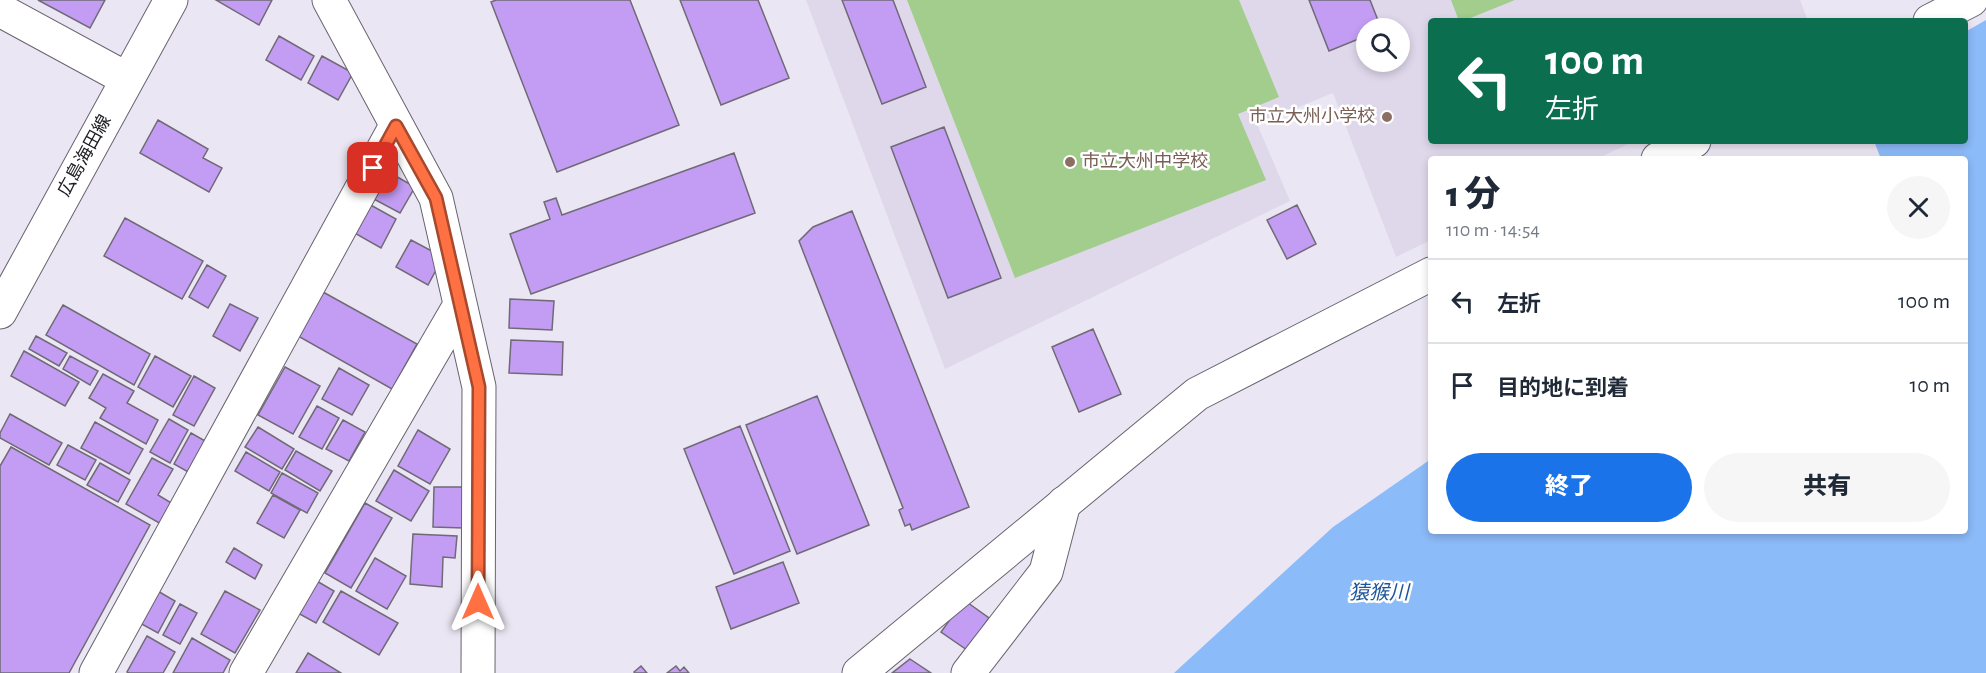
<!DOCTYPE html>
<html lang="ja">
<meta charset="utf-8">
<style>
body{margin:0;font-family:"Alegreya Sans","Noto Sans JP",sans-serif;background:#f6f6f7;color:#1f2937;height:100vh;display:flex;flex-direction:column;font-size:22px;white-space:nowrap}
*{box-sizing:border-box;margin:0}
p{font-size:20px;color:#747a83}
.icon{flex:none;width:33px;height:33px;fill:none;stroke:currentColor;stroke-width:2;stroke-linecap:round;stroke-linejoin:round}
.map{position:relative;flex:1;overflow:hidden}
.panel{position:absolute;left:1428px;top:156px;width:540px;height:378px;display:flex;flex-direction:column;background:#fff;border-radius:6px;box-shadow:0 3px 9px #0003}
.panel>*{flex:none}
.top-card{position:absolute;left:1428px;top:18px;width:540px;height:126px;border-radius:6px;box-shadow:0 3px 9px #0003;background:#0b6e4f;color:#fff;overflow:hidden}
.fabs{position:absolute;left:1356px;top:18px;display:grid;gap:12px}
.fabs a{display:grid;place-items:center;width:54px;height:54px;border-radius:50%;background:#fff;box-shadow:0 3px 9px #0003;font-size:30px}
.pin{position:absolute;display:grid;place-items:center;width:51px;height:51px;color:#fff;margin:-26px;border-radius:12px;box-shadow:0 3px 9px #0006}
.me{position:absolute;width:66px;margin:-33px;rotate:0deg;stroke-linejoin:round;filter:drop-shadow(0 0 4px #0008)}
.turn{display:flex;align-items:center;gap:21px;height:126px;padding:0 18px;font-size:27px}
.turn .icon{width:78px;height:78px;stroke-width:2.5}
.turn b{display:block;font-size:42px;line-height:51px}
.round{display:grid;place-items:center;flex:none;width:63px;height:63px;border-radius:32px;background:#f6f6f7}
.summary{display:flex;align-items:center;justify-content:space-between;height:102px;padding:0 18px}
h1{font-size:36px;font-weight:800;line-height:45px}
.primary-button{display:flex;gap:12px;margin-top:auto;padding:12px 18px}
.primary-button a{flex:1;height:69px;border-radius:36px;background:#1a73e8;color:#fff;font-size:24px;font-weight:800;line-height:69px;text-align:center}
.primary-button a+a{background:#f6f6f7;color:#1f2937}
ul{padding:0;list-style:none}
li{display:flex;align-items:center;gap:18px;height:84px;padding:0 18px;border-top:2px solid #e0e1e3}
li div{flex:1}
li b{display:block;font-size:22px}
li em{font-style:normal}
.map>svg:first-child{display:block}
.built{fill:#dfd8eb;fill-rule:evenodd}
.green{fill:#a2cd8c}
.water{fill:#8cbbf9}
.building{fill:#c39df4;stroke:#6f6a75;stroke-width:1.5}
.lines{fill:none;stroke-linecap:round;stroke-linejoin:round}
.minor-casing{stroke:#68646f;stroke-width:35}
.tertiary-casing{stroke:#68646f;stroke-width:35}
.secondary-casing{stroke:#68646f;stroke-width:35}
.minor{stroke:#fff;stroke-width:33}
.tertiary{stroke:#fff;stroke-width:33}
.secondary{stroke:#fff;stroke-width:33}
.route-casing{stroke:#a6492c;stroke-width:15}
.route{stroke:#ff7043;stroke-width:10}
.education-dot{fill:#8d6e63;stroke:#fff;stroke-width:2}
.labels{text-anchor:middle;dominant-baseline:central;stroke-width:5;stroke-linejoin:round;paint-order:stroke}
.education-label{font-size:18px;fill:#785e54;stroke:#fff;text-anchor:end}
.street-label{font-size:18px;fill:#1d1b20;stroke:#fff}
.water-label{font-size:20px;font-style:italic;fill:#1c5599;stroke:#fff}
</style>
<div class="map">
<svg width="1986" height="673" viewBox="0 0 1986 673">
<rect width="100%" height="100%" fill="#ebe6f3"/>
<!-- built -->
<path class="built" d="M806,0H1800L1808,21H1431V141H1634L1597,159H1431V240L1396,257L1333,93L1257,124L1290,201L945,369ZM1366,28H1400V62H1366Z"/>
<!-- green -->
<path class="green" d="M907,0H1239L1279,97L1238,114L1266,180L1015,278Z
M1451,0H1515L1463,21H1459Z"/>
<!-- water -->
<path class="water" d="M1986,20V673H1174L1333,527L1431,459V531H1965V159H1881L1874,141H1965V32Z"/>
<!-- building -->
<path class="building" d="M38,0H105L90,28Z
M216,0H272L259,25Z
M496,0H630L679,125L557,172L491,2Z
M680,0H758L789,78L721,105Z
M842,0H893L926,87L882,104Z
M1309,0H1370L1381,28H1366V36L1329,51Z
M279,36L314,56L301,80L266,60Z
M322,56L353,73L338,100L308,83Z
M158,120L208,149L203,158L222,168L209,192L140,153Z
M944,127L1001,278L948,298L891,147Z
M734,153L755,213L531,294L510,234L550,219L544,202L556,198L562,215Z
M385,170L415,187L400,213L370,197Z
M367,203L396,219L381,248L351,231Z
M1297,205L1316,244L1287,259L1267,220Z
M852,211L969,507L912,530L910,524L905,526L899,510L903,508L799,241L813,227Z
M125,218L203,261L182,299L104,256Z
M411,240L443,257L428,285L396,267Z
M207,265L226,276L208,308L189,297Z
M323,292L417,344L392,389L298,336Z
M510,299L554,301L552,330L509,328Z
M230,304L258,318L240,351L213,336Z
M63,305L150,354L134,385L46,335Z
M1093,329L1121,394L1079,412L1052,347Z
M36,336L67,353L59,366L29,349Z
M511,340L563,342L562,375L509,373Z
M24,351L79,382L65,406L11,376Z
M70,356L98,371L90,385L63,369Z
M155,356L191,376L173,407L138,387Z
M285,367L320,386L293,434L258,415Z
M339,368L369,385L352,415L322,399Z
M103,374L134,391L127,403L158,420L146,444L100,418L106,408L89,398Z
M194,376L215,388L194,426L173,415Z
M817,396L869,525L797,554L746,425Z
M317,406L339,418L322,449L299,437Z
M10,414L62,443L49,465L0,438V433Z
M169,419L188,430L170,463L150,452Z
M343,420L365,432L349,461L326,449Z
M95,422L143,449L129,474L81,448Z
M740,426L790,551L734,574L684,449Z
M258,427L294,449L282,469L245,447Z
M418,430L450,449L430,484L398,466Z
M191,433L207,442L190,473L174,464Z
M68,445L96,460L85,480L57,465Z
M11,447L150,525L69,673H0V466Z
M296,451L332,471L320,491L285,470Z
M246,452L280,472L269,491L235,471Z
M152,458L173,469L158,495L173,504L161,524L126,504Z
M100,463L130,480L118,502L87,485Z
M394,470L429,491L411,521L376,501Z
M282,473L318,493L307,513L271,493Z
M434,487H465L464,528L433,527Z
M273,495L300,510L284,538L257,523Z
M365,503L392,518L351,588L325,573Z
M413,534L457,536L455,558L443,557L442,587L410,584Z
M234,548L262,565L255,579L226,562Z
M375,558L406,576L387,609L356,591Z
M783,562L799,603L731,629L716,587Z
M315,580L334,591L316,623L296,612Z
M156,590L175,601L158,633L138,622Z
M225,591L260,610L235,653L201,634Z
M341,591L398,623L379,655L323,622Z
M964,600L989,618L967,650L941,632Z
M180,604L197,613L180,644L163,635Z
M147,636L175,652L163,673H129L127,672Z
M192,638L230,660L223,673H173Z
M308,653L341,673H296Z
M910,659L931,673H892Z
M641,666L647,673H635L634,672Z
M676,666L680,671L684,667L689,673H667Z"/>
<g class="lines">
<!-- minor casing -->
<g class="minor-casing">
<path id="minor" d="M329,0L436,198L479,387L478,673
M0,10L127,79
M96,673L396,126
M246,673L460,305
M968,673L1046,572L1064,503"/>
</g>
<!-- tertiary casing -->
<g class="tertiary-casing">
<path id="tertiary" d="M1930,21L1971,0
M1658,159L1694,141
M859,673L1197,394L1431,274"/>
</g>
<!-- secondary casing -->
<g class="secondary-casing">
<path id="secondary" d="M0,312L171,0"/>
</g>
<!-- minor -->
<use href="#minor" class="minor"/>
<!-- tertiary -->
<use href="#tertiary" class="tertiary"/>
<!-- secondary -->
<use href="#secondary" class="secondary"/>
</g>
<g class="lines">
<!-- route casing -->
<g class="route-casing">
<path id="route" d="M373,168L396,126L436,198L479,387L478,602"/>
</g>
<!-- route -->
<use href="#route" class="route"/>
</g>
<!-- markers -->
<g class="education-dot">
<circle cx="1387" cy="117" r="6"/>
<circle cx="1070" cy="162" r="6"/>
</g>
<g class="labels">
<!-- education labels -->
<g class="education-label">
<text x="1375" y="117">市立大州小学校</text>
<text x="1082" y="162" text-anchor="start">市立大州中学校</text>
</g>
<!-- street labels -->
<g class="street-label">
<text transform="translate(85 156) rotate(-61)">広島海田線</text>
</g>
<!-- water labels -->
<g class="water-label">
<text x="1379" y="593">猿猴川</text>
</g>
</g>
</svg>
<div class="fabs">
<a><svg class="icon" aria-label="search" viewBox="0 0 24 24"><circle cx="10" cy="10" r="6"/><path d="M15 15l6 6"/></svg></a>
</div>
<div class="pin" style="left:373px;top:168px;background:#d93025"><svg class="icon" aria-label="arrive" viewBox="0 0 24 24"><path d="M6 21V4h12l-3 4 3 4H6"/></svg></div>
<svg class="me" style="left:478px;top:602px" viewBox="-20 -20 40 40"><path d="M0-17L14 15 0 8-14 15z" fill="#ff7043" stroke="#fff" stroke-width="4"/></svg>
<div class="top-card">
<div class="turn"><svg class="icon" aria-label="left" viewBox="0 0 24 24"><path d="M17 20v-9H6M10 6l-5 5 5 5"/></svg><div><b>100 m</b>左折</div></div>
</div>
<section class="panel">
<div class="summary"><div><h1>1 分</h1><p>110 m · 14:54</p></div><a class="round"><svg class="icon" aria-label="close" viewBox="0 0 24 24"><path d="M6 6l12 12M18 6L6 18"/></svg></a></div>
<ul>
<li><svg class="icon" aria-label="left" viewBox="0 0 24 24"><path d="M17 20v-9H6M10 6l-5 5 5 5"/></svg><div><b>左折</b></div><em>100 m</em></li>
<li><svg class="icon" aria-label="arrive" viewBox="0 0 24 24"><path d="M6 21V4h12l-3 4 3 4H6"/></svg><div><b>目的地に到着</b></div><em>10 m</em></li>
</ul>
<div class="primary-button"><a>終了</a><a>共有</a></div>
</section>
</div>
